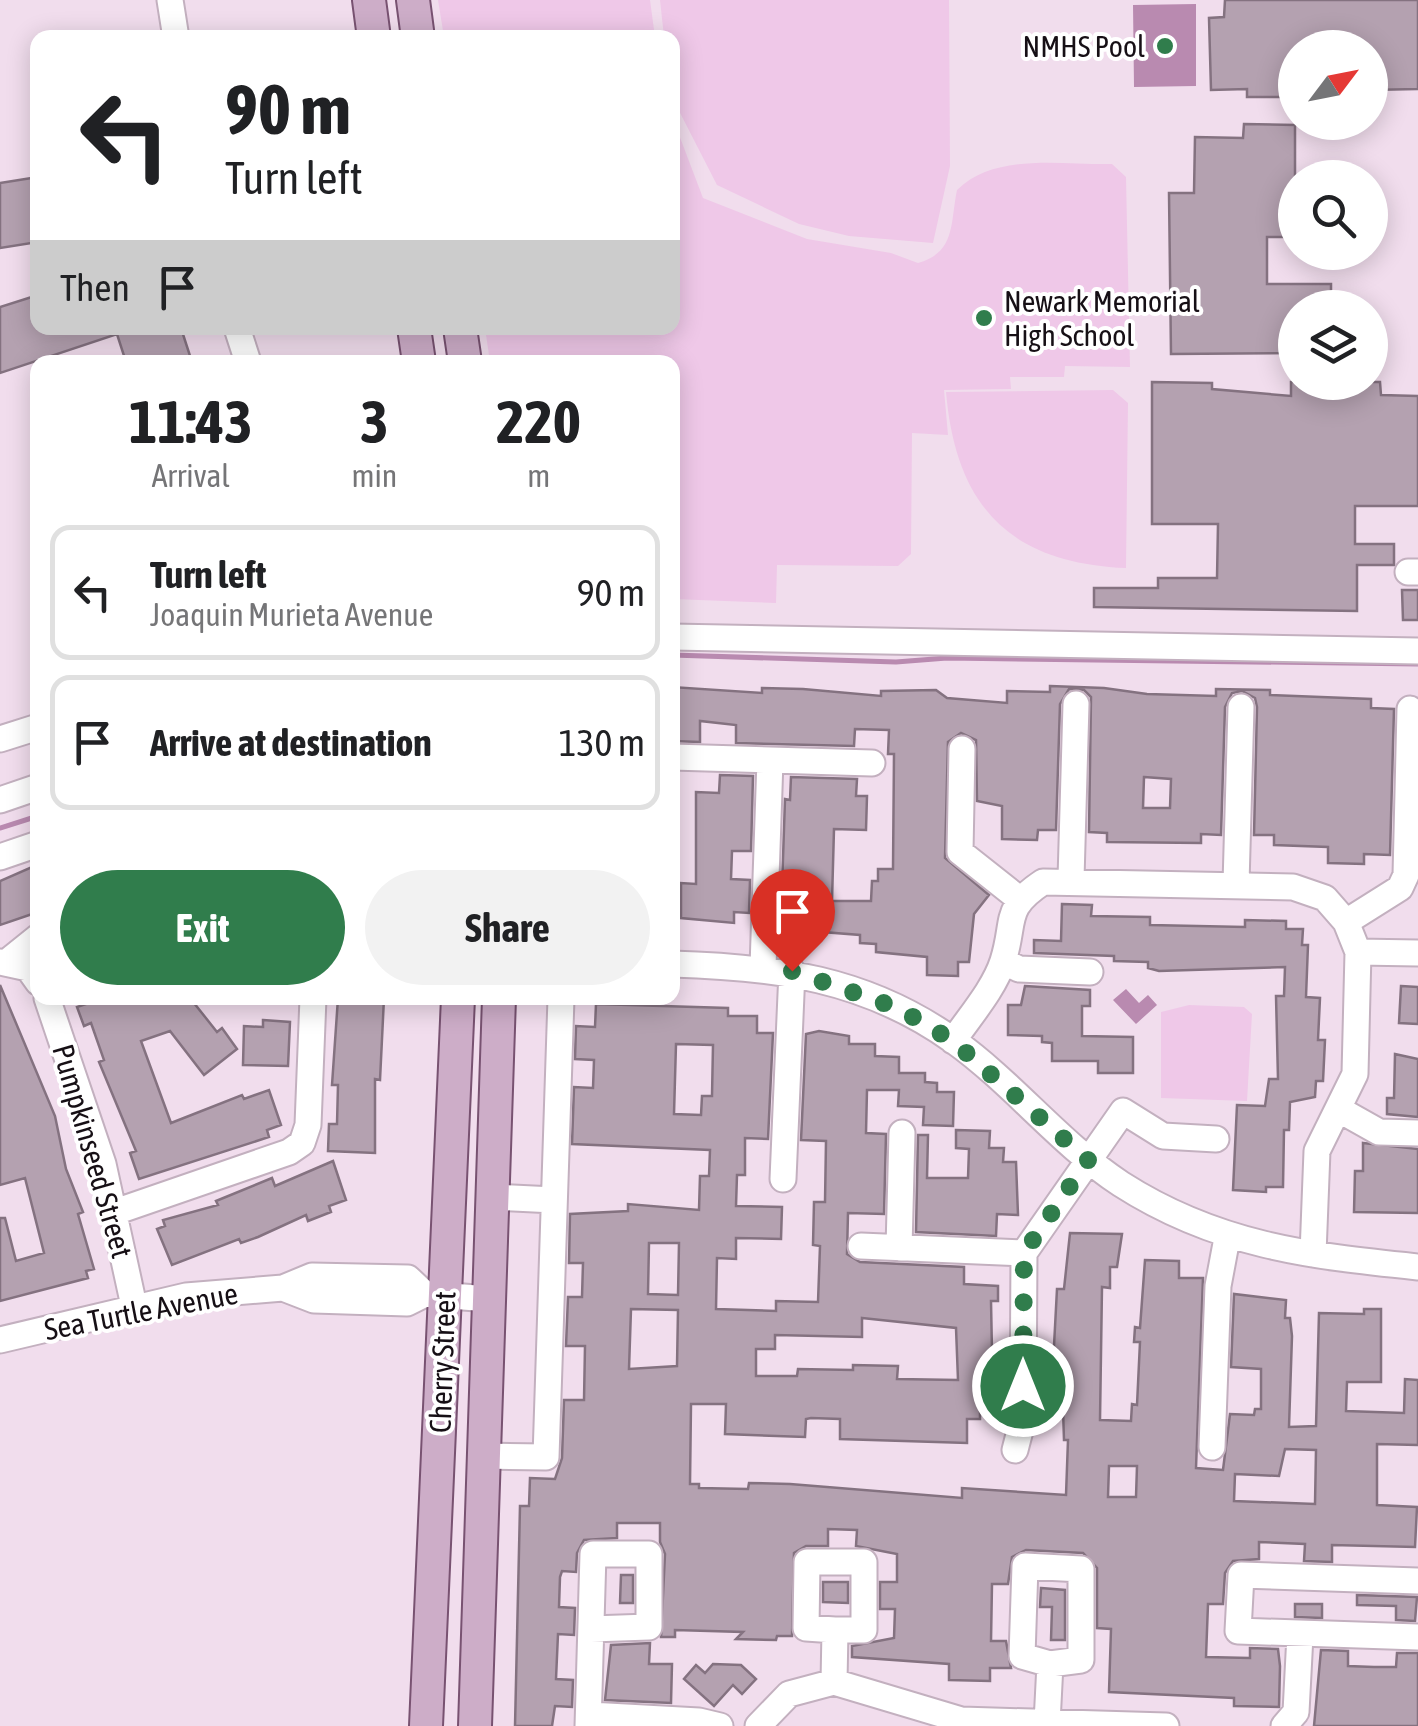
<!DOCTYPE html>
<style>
body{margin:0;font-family:"Asap Condensed",sans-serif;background:#f2f2f2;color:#202124;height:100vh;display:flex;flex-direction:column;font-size:38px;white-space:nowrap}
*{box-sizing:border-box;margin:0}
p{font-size:32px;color:#757577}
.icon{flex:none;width:55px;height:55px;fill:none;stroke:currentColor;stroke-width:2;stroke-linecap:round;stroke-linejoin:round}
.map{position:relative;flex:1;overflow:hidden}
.side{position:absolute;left:30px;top:355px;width:650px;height:650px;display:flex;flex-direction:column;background:#fff;border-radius:20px;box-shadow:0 5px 25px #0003}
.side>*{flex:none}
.hud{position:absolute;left:30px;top:30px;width:650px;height:305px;border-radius:20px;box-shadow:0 5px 25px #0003;background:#fff;color:#202124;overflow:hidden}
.needle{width:65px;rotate:58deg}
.buttons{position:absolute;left:1278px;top:30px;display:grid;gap:20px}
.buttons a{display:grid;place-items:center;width:110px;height:110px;border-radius:50%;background:#fff;box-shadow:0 5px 25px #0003;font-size:50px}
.pin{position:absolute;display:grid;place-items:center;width:85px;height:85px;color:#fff;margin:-102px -42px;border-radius:50% 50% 50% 0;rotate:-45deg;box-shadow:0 0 10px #0007}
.pin .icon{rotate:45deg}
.me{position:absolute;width:110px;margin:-55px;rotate:0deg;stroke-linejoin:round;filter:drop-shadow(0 0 8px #0008)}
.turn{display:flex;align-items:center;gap:35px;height:210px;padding:0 30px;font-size:45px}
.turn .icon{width:130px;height:130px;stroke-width:2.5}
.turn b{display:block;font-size:70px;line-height:85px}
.then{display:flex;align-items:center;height:95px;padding:0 30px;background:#0003;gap:20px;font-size:38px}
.eta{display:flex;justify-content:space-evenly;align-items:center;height:170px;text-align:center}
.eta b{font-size:60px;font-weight:700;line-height:70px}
.button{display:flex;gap:20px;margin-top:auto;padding:20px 30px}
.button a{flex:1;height:115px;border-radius:60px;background:#307d4c;color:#fff;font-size:40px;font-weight:700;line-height:115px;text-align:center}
.button a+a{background:#f2f2f2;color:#202124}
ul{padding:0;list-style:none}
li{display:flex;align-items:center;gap:30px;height:135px;margin:0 20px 15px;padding:0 10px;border:5px solid #e0e0e0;border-radius:20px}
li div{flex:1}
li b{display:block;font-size:38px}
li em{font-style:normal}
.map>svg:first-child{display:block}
.green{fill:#efc8e8}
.water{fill:#b98ab0}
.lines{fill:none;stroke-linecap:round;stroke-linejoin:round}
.stream{stroke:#b98ab0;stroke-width:5}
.building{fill:#b4a1b0;stroke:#847280;stroke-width:2.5;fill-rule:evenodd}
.minor-casing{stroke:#c3b0bf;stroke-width:29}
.major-casing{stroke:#785271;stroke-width:36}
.minor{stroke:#fff;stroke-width:25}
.major{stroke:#cdadc8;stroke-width:32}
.route{stroke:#307d4c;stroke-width:18;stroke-dasharray:0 32.4}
.poi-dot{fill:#307d4c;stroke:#fff;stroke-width:4}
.labels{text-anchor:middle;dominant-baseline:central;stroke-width:8;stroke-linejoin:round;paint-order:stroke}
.poi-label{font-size:30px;fill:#160f15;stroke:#fff;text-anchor:end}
.street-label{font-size:30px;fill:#160f15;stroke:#fff}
</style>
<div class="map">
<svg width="1418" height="1726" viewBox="0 0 1418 1726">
<rect width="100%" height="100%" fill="#f1dded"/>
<!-- green -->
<path class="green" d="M438,0H650L655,37H444Z
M660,0H949L950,166L933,243L849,236L799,224L717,185L676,105L672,38L664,37Z
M673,119L703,198L807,239L891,253L918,263C956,252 950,224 957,190C995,152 1062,165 1112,164L1126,177L1130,367L1065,366L1064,377H1010L1011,389L944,390L948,435L912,433L911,554L898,566L777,565L776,603L673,599L672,362H490L485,328H672Z
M1113,390L1128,403L1126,568C1010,563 956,507 946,392Z
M1189,1005L1244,1007L1252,1014L1247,1101L1161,1098V1012Z"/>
<!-- water -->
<path class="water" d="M1196,4V86L1134,87L1133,5Z
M1126,989L1139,1003L1148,995L1157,1005L1136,1024L1113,1000Z"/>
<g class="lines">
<!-- stream -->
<path class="stream" d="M672,655L896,662L947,658L1418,664
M0,828L38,816"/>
</g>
<!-- building -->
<path class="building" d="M1225,0H1418V89L1370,90V48H1295V97H1247V89L1211,90L1209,18L1224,17Z
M1244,124L1295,125V237H1267V284H1331V308H1295V353L1171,354L1169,193H1194L1195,137L1243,138Z
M38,177V242L0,248V183Z
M38,295V328H181L192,362H126L117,334L0,373V307Z
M1152,382L1212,383V389L1291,396V382H1380L1381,395L1418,396V506H1355V544H1394V565H1357V611L1094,607V588H1158V578H1217L1218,524H1152Z
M1402,590H1418V620H1403Z
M1050,686L1104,688L1147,694L1216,696V689L1270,690V695L1371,699V708L1394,709L1390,855L1364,854V864L1328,863V847L1274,845V835H1254L1257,707L1255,698L1242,691L1232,693L1225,707L1221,835L1201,834V843L1107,842V833L1089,832L1091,697L1084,690L1069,689L1060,704L1056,830H1038L1037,840L1002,839V806L977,801L976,740L961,733L948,742L945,858L989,895L974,914L969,962H958V976L927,975V957L876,952V944L860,943V935L797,930V888H782L785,799L790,800L791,777L857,779L856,796H867L866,830L834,829L832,901H871L872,881H878V869H893L894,754H888L889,730L855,729L854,746L736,743V725L700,721V742L672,741V687L762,693V688L803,689L881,696V691L936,690L947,698L1007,703V691L1050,692ZM1144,777L1171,779L1170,808H1143Z
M720,775L753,776L751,851H732L731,879L750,880L749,913L734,912V923L681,918V883L696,884V792L719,793Z
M32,867L38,868V912L0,925V881Z
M1062,904L1092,905L1091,916L1150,917V925L1245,927V920L1286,921V929H1303L1302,945H1308L1306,997L1320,998L1318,1040H1325L1323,1081H1316L1315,1097L1290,1102L1289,1130H1284L1283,1187H1266V1192L1233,1190L1237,1105L1265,1106L1269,1079H1278L1276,996H1284L1285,967L1159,971L1148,968V962L1114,961V956L1034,953V940L1061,941Z
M0,985L55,1116L66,1169L83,1212L78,1214L94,1269L86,1271L88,1278L0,1301V1218H5L16,1261L44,1253L25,1178L0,1185Z
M1025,986L1090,990V1006H1082V1036L1133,1037V1073H1098V1061H1052V1043L1042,1042V1036L1008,1035V1005H1021Z
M1401,986L1418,987V1024L1399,1023Z
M84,998H190L217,1032L222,1028L237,1049L204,1075L170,1031L141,1041L171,1123L242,1095L244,1099L269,1090L281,1125L267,1130L269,1137L139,1179L130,1153L136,1151L99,1062L104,1060L91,1023L84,1026L77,1007L86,1004Z
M338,998H384L380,1080L375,1079V1153L328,1151L329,1124H337L338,1085H332Z
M596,1004L728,1008V1016H757V1033H773L768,1139L745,1138V1175H737L736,1206L782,1207L781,1239L736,1238V1259L717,1258L716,1309L776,1311V1301L818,1302L820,1246L813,1245L814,1202H825L826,1141L801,1140L806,1034L819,1031L849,1036V1044H875V1056L899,1057V1073H925V1082L937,1083V1092H954L953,1126L923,1125L924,1107L898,1106L899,1090H867L866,1133L886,1134L884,1214L848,1213L847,1254L860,1262L964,1267V1284L998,1286V1301H991L993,1403H980V1419H967V1443L840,1439V1419L811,1418L806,1419L805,1437L725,1434L726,1404H691L690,1484H699V1488L748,1489L749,1483L790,1484L962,1498V1488L1066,1495L1068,1440H1064L1063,1409H1055L1056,1384H1052L1057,1289H1064L1070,1233L1122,1234L1117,1267H1110V1288L1102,1287L1100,1420L1131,1421L1132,1404L1137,1405L1140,1342H1134L1135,1327L1140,1328L1145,1260L1179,1261V1278H1203L1196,1468L1223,1470L1230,1414L1254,1415L1255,1409H1261V1369L1231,1367L1234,1294L1286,1300L1285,1318H1290L1292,1336L1289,1427L1316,1426L1319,1313L1364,1314V1309H1381V1382H1347L1346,1411L1404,1413L1405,1379L1418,1380V1445L1377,1444V1505L1417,1507L1415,1547L1332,1545V1562L1304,1561L1305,1544L1259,1542V1559L1233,1561L1225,1573L1223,1604H1208L1206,1657L1250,1658V1648L1278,1649L1280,1666L1279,1707L1234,1706V1698L1109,1692L1111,1629L1097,1628V1568L1083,1553L1026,1550L1012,1557L1008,1584H992L991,1641H1006L1011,1668H990V1681L949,1680V1664L852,1657V1646L894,1638L895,1609H880V1582H897V1554L856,1546L857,1530L828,1529V1546H806L794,1553L792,1636H777L776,1640L736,1639L743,1632L675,1630V1637H661L665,1554L660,1542V1523H617V1538L584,1540L577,1553L576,1572L562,1571L560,1577L559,1607L575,1608L574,1635L558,1634L556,1679L573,1680L572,1707L555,1706L552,1726H515L520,1506H529L530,1478L555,1479L562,1458L564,1400H584L585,1346H566L568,1297H582L583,1263H569L570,1214L628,1211V1204L699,1210L700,1176H709L710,1150L572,1144L574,1087L593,1088L594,1060L575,1059L576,1026L595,1027ZM676,1044L713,1045L712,1096H702L701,1115L674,1114ZM649,1243H679L678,1295L648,1294ZM631,1309L678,1310L677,1366L629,1369ZM862,1318L956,1328L958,1380L897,1379L898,1366L853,1365V1370L798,1369L797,1376H756V1349H775V1335L862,1337ZM1285,1449L1316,1450L1315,1504L1234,1501L1235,1474L1279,1476ZM1109,1466H1137L1136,1497H1108Z
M263,1020L290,1022L288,1066L243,1065L244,1026L263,1027Z
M1395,1054L1418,1059V1117L1387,1114V1098H1394Z
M956,1130L990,1131L989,1148H1004L1003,1162H1016L1018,1215L997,1214L996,1236L916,1232L918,1135H928L927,1178H968L969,1149L956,1148Z
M1363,1143L1418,1149V1213L1354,1212L1355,1171H1363Z
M333,1161L346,1200L329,1206L331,1212L308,1221L306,1215L258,1237L241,1243L239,1239L172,1265L157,1229L165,1226L163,1220L218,1205L216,1201L272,1178L275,1186Z
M621,1575H633V1603H620Z
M823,1582H848V1603L823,1602Z
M1041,1588L1065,1590V1640H1051L1052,1607H1040Z
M1357,1595L1417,1597L1415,1621L1396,1620V1606L1357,1605Z
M1295,1604H1322V1618L1295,1617Z
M650,1643L649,1664H672L671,1703L605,1700L611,1645Z
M1321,1650L1348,1651V1666L1374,1667H1396L1397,1653H1418V1726H1314Z
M713,1664L741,1665L756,1679L742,1694L733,1685L714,1706L684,1679L696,1665L705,1673Z"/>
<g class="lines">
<!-- minor casing -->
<g class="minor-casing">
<path id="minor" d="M170,0L176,38
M237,328L248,362
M1408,572H1418
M672,637L1418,651
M0,739L38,727
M962,749L960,852L1018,898
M672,757L872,763
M0,800L38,787
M0,857L38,844
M1071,879L1076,704
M1236,884L1241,707
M1346,922L1400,888L1406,875L1410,709
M1358,952L1418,953
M1003,961L1019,969L1090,972
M0,962L28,968L38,982
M7,962L38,937
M672,964C776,967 866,978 954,1041C1014,1084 1059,1143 1121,1184C1216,1245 1309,1256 1418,1267
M763,967L770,760
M47,998L103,1164L134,1306
M953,1041C970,1016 994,989 1003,961C1016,920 1002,909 1043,882L1293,887L1325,898L1346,922L1358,952L1355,1074L1317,1151L1313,1254
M1338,1109L1379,1132L1418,1133
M783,1179L792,971
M492,1197L554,1200
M115,1212L289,1152L302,1143L308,1125L313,998
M861,1246L1024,1253
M899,1248L902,1133
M283,1288L314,1300L407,1303L425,1294L489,1299
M0,1340L186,1296L283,1288L312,1276L408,1278L425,1294
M1212,1447L1218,1286L1227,1238
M1015,1450L1023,1419L1024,1253L1123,1111L1163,1136L1216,1139
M484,1456L546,1457L561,998
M1418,1581L1241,1575L1238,1631L1418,1637
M834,1682L835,1630H864V1562H807L806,1628L835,1630
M589,1715L699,1721L720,1726
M1047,1723L1050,1664L1022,1656L1025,1566L1081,1569V1660L1050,1664
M588,1726L593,1554H649V1627L591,1629
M758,1726L789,1694L834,1682L961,1720L1166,1726
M1284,1726L1296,1712L1300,1635"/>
</g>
<!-- major casing -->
<g class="major-casing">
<path id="major" d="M369,0L374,38
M413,0L418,38
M414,328L419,362
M460,328L465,362
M426,1726L458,998
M475,1726L499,998"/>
</g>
<!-- minor -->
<use href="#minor" class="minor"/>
<!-- major -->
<use href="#major" class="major"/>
</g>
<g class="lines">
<!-- route -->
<path class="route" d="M792,971L898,1008L953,1041L1088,1160L1024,1253L1023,1386"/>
</g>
<!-- markers -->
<g class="poi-dot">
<circle cx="1165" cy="46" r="10"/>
<circle cx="984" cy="318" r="10"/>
</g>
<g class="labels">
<!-- poi labels -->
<g class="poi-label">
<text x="1145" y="46">NMHS Pool</text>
<text x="1004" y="301" text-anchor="start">Newark Memorial<tspan x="1004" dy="34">High School</tspan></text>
</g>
<!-- street labels -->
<g class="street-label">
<text transform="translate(93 1151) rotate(74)">Pumpkinseed Street</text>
<text transform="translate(141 1311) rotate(-11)">Sea Turtle Avenue</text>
<text transform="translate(442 1362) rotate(-88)">Cherry Street</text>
</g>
</g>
</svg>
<div class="buttons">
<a><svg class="needle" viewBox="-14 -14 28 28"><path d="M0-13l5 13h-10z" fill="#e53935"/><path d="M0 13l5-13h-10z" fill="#757577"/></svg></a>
<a><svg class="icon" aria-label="search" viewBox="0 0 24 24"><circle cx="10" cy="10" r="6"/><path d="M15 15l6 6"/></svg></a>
<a><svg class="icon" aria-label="layers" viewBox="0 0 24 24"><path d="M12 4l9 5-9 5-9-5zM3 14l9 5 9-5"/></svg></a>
</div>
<div class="pin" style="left:792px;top:971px;background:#d93025"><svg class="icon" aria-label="arrive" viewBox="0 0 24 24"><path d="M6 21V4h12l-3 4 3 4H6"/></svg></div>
<svg class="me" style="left:1023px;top:1386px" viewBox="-20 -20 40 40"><circle r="17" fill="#307d4c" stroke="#fff" stroke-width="3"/><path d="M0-11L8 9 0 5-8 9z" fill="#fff"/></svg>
<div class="hud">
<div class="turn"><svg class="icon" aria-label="left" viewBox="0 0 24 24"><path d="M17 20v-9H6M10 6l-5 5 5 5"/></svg><div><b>90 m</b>Turn left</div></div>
<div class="then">Then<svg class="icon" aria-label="arrive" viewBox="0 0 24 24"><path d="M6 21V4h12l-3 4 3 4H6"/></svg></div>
</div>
<section class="side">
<div class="eta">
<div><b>11:43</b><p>Arrival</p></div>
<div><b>3</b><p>min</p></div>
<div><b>220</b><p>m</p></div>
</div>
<ul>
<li><svg class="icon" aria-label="left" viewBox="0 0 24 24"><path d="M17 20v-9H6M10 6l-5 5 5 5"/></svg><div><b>Turn left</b><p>Joaquin Murieta Avenue</p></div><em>90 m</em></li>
<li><svg class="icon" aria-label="arrive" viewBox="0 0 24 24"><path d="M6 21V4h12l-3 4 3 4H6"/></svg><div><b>Arrive at destination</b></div><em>130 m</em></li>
</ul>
<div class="button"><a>Exit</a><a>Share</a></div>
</section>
</div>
